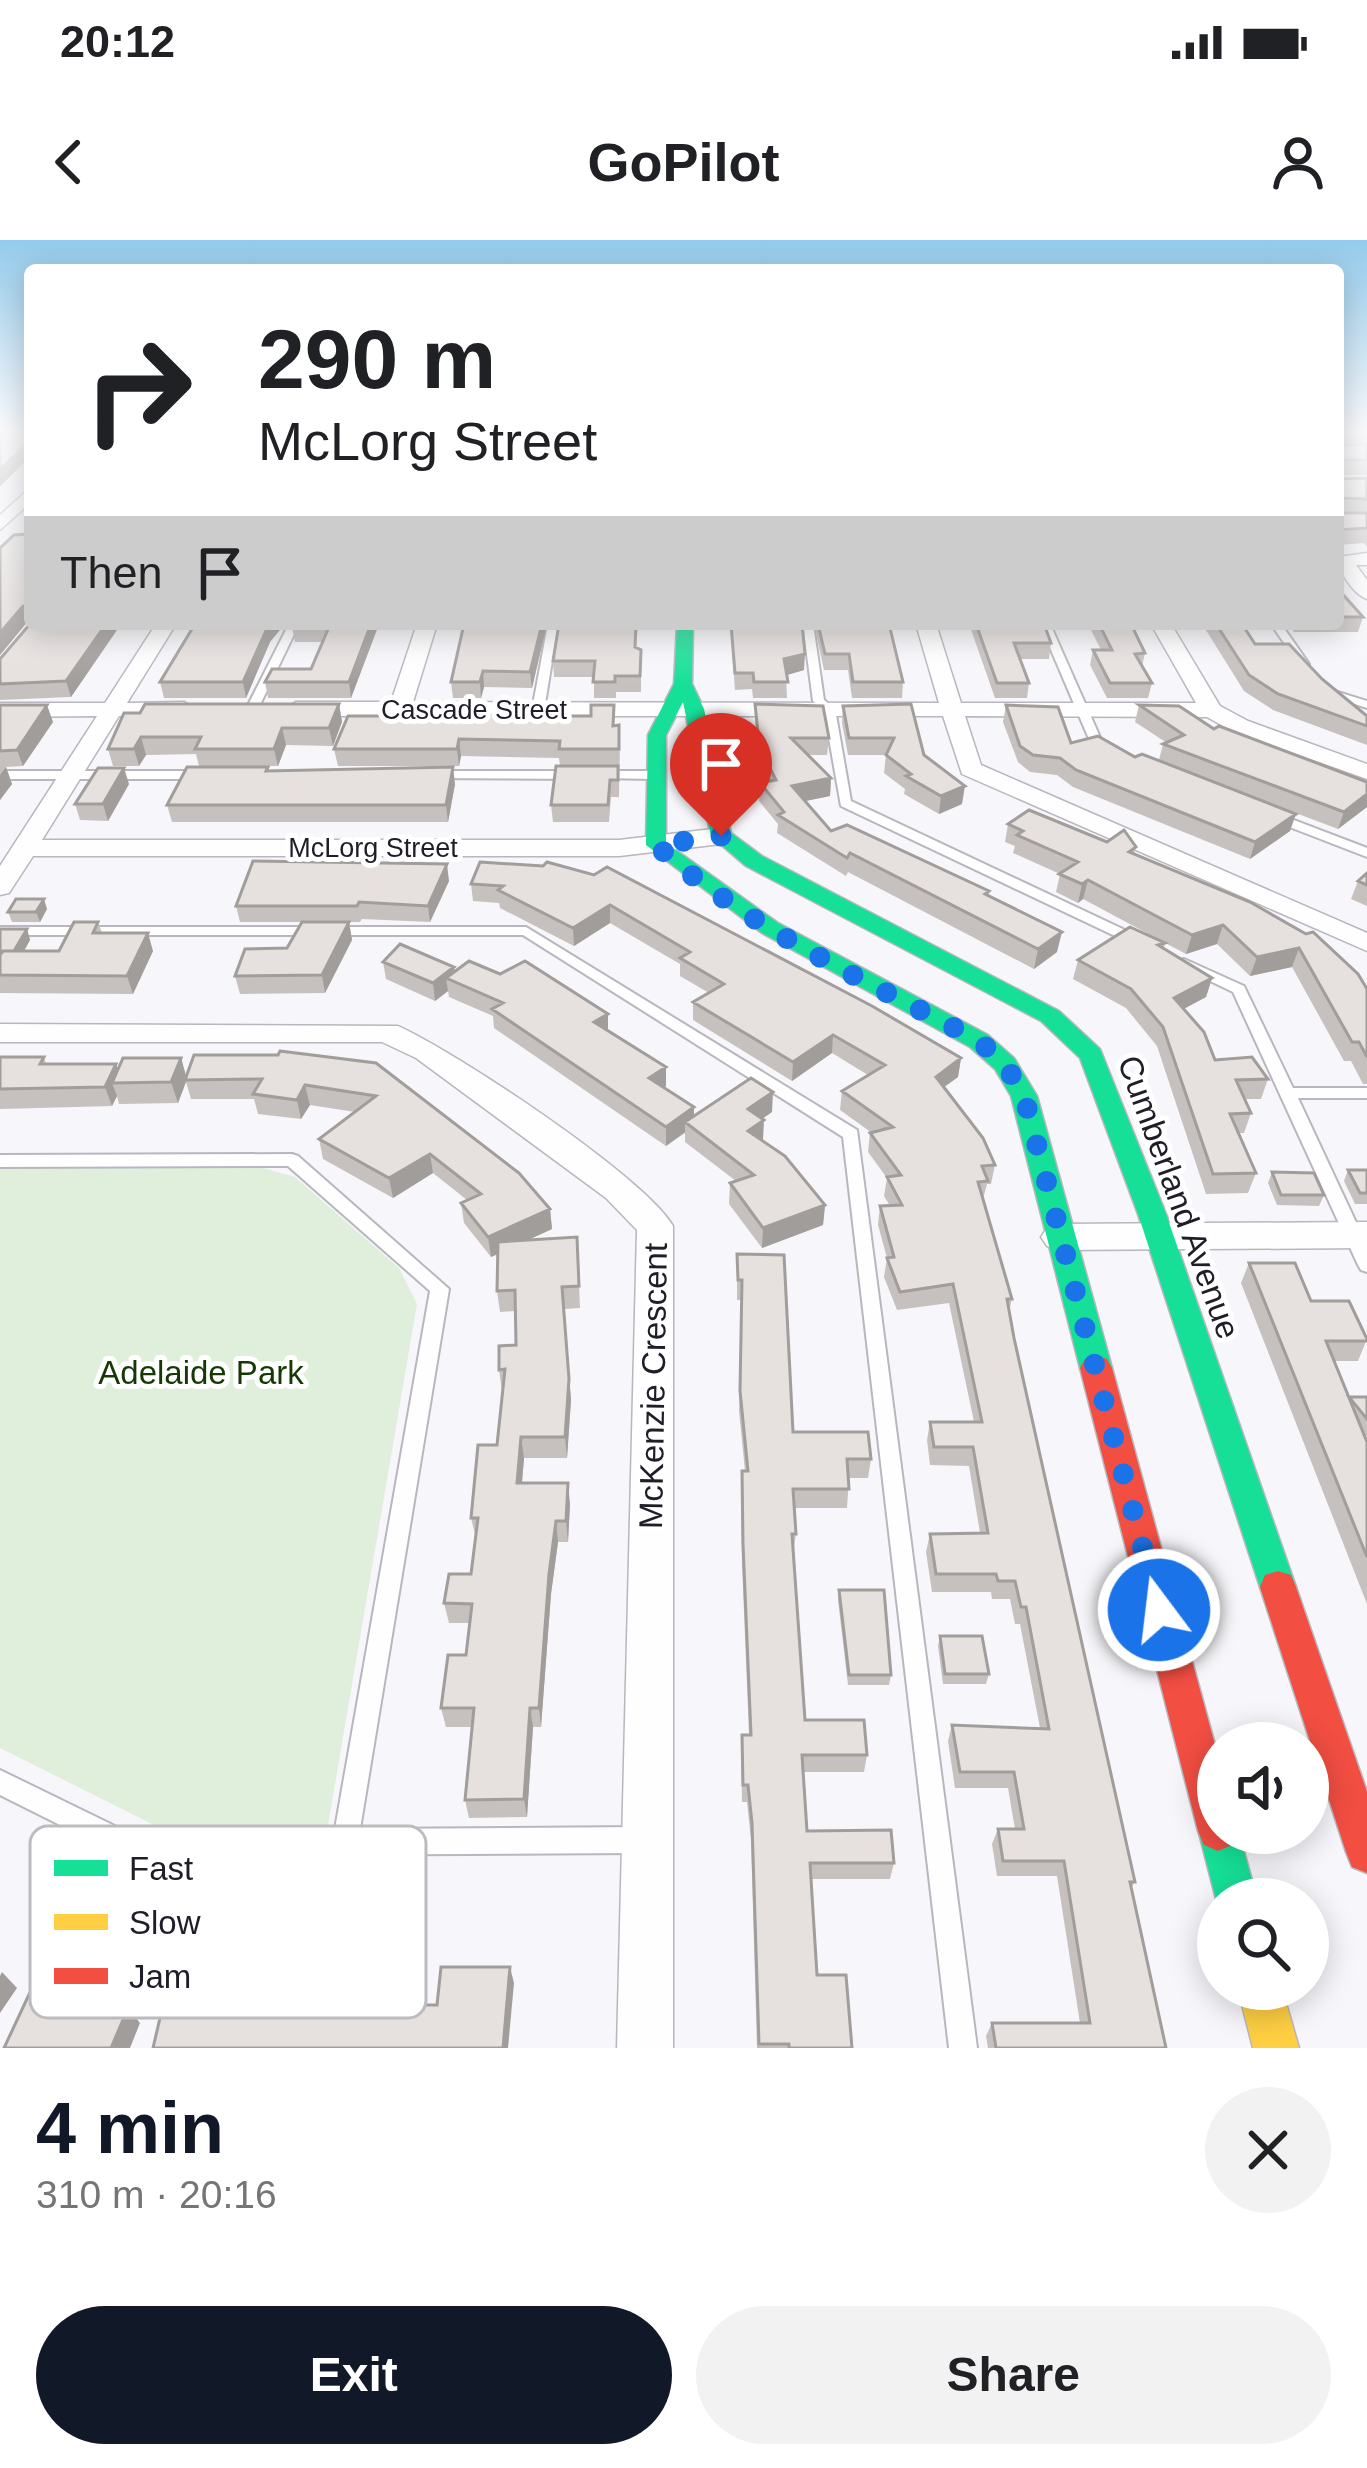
<!DOCTYPE html>
<meta charset="utf-8">
<style>
body{margin:0;font-family:Helvetica,sans-serif;background:#f2f2f2;color:#202124;height:100vh;display:flex;flex-direction:column;font-size:45px;white-space:nowrap}
*{box-sizing:border-box;margin:0}
p{font-size:39px;color:#757577}
.icon{flex:none;width:66px;height:66px;fill:none;stroke:currentColor;stroke-width:2;stroke-linecap:round;stroke-linejoin:round}
.map{position:relative;height:1808px;overflow:hidden}
.details{display:flex;flex-direction:column;background:#fff;flex:1}
.details>*{flex:none}
.guide{position:absolute;left:24px;top:24px;width:1320px;height:366px;border-radius:12px;box-shadow:0 6px 30px #0003;background:#fff;color:#202124;overflow:hidden}
.fabs{position:absolute;left:1197px;top:1482px;display:grid;gap:24px}
.fabs a{display:grid;place-items:center;width:132px;height:132px;border-radius:50%;background:#fff;box-shadow:0 6px 30px #0003;font-size:60px}
.pin{position:absolute;display:grid;place-items:center;width:102px;height:102px;color:#fff;margin:-123px -51px;border-radius:50% 50% 50% 0;rotate:-45deg;box-shadow:0 0 12px #0007}
.pin .icon{rotate:45deg}
.me{position:absolute;width:132px;margin:-66px;rotate:345deg;stroke-linejoin:round;filter:drop-shadow(0 0 9px #0008)}
.turn{display:flex;align-items:center;gap:42px;height:252px;padding:0 36px;font-size:54px}
.turn .icon{width:156px;height:156px;stroke-width:2.5}
.turn b{display:block;font-size:84px;line-height:102px}
.then{display:flex;align-items:center;height:114px;padding:0 36px;background:#0003;gap:24px;font-size:45px}
.round{display:grid;place-items:center;flex:none;width:126px;height:126px;border-radius:63px;background:#f2f2f2}
.head{display:flex;align-items:center;justify-content:space-between;height:204px;padding:0 36px}
h1{font-size:72px;font-weight:700;line-height:90px;color:#111827}
.button{display:flex;gap:24px;margin-top:auto;padding:24px 36px}
.button a{flex:1;height:138px;border-radius:72px;background:#111827;color:#fff;font-size:48px;font-weight:700;line-height:138px;text-align:center}
.button a+a{background:#f2f2f2;color:#202124}
.status{display:flex;justify-content:space-between;align-items:center;height:84px;padding:0 60px;background:#fff;direction:ltr}
.status svg{height:33px;fill:currentColor}
header{display:flex;justify-content:space-between;align-items:center;height:156px;padding:0 36px;background:#fff;font-size:54px;font-weight:700}
.map>svg:first-child{display:block}
.green{fill:#e0efdc}
.lines{fill:none;stroke-linecap:round;stroke-linejoin:round}
.lane-casing{stroke:#b8b6be;stroke-width:4}
.street-casing{stroke:#b8b6be;stroke-width:3}
.fast-casing{stroke:#b8b6be;stroke-width:3}
.slow-casing{stroke:#b8b6be;stroke-width:3}
.jam-casing{stroke:#b8b6be;stroke-width:3}
.lane{fill:#fefefe;fill-rule:evenodd}
.street{fill:#fefefe;fill-rule:evenodd}
.fast{fill:#16e098;fill-rule:evenodd}
.slow{fill:#ffcf43;fill-rule:evenodd}
.jam{fill:#f24e42;fill-rule:evenodd}
.wall{fill:#c6c1bf}
.shaded-wall{fill:#a19d9b}
.building{fill:#e6e0de;stroke:#a19d9b;stroke-width:3}
.route{stroke:#1a73e8;stroke-width:21;stroke-dasharray:0 37.8}
.labels{text-anchor:middle;dominant-baseline:central;stroke-width:10;stroke-linejoin:round;paint-order:stroke}
.far-street-label{font-size:27px;fill:#201d28;stroke:#fff}
.street-label{font-size:33px;fill:#201d28;stroke:#fff}
.park-label{font-size:33px;fill:#153805;stroke:#fff}
.key{fill:#fff;stroke:#bcbbbe;stroke-width:3}
.key-label{font-size:33px;fill:#201d28}
</style>
<div class="status"><b>20:12</b><svg viewBox="0 0 49 12"><path d="M0 12V9h3v3zM5 12V6h3v6zM10 12V3h3v9zM15 12V0h3v12zM26 1h20v11H26zM47 4h2v5h-2z"/></svg></div>
<header><svg class="icon" aria-label="back" viewBox="0 0 24 24"><path d="M15 5l-7 7 7 7"/></svg>GoPilot<svg class="icon" aria-label="person" viewBox="0 0 24 24"><circle cx="12" cy="8" r="4"/><path d="M4 21q1-7 8-7t8 7"/></svg></header>
<div class="map">
<svg width="1367" height="1808" viewBox="0 0 1367 1808">
<rect width="100%" height="100%" fill="#f7f6fa"/>
<!-- green -->
<path class="green" d="M260,927L295,937L399,1028L417,1064L328,1585L168,1592L0,1508V928Z"/>
<g class="lines">
<!-- lane casing -->
<g class="lane-casing">
<path id="lane" d="M289,384H299L258,469L248,471L246,469Z
M548,384H558L544,470L538,473L532,470Z
M803,384H813L824,460L835,469L851,561L1144,699V705H1134L841,566L824,470L813,461Z
M1040,384H1050L1103,504L1114,509V513H1106L1092,506Z
M1271,384H1281L1309,424L1308,426H1300Z
M1328,449L1367,461V468L1324,454L1323,452Z
M0,531H203L209,535L203,539H0Z
M433,531H575L581,535L575,539L429,538V532Z
M601,531H655L661,535L655,539L597,538V532Z
M1273,572L1367,608V617L1269,579V573Z
M0,687H526L857,890L977,1808H949L843,897L523,695H0Z
M1184,719L1244,746L1293,848H1367V858H1298L1367,1006V1032L1361,1030L1358,1025L1233,752L1179,726L1177,723L1179,720Z
M292,914L298,916L449,1049L360,1589L641,1587L650,1591L654,1600L650,1609L641,1613L122,1616L0,1555V1530L123,1590L335,1589L430,1051L288,926L0,927V915Z"/>
</g>
<!-- street casing -->
<g class="street-casing">
<path id="street" d="M30,248V263L0,290V275Z
M1367,313V325H1356L1367,340V359C1353,354 1338,331 1338,317Z
M156,384H176L127,463L184,462L195,469L184,476H119L42,600H619L721,588L734,596L721,604L619,616H33L9,653L0,655V626L97,476L0,477V463H105Z
M417,384H437L413,462L939,463L916,384H936L961,463H1196L1151,384H1171L1220,466L1248,481L1367,524V539L1232,491L1207,477L965,476L981,525L1367,693V711L962,534L943,476H296L285,469L296,462H391Z
M0,784L398,786C454,811 644,936 673,986V1808H617L637,990L606,958L416,818L382,802H0Z
M1367,982V1008L1059,1010L1047,1006L1041,997L1047,988L1059,984Z"/>
</g>
<!-- fast casing -->
<g class="fast-casing">
<path id="fast" d="M677,384H693L692,444L704,469L731,593L762,616L1059,771L1100,809L1166,974L1296,1347L1291,1359L1278,1363L1265,1359L1260,1347L1138,974L1080,818L1041,781L746,626L711,596L683,462L666,495V603L778,683L988,795L1014,818L1037,856L1112,1128L1107,1137L1096,1141L1085,1137L1080,1128L1011,856L995,829L970,807L762,693L646,605L648,495L674,444Z
M1218,1573V1593H1239L1257,1659H1218V1667L1199,1593L1205,1579Z"/>
</g>
<!-- slow casing -->
<g class="slow-casing">
<path id="slow" d="M1238,1749H1282L1299,1808H1253Z"/>
</g>
<!-- jam casing -->
<g class="jam-casing">
<path id="jam" d="M1096,1115L1107,1119L1112,1128L1218,1516V1593H1238L1232,1605L1218,1611L1204,1605L1198,1591L1080,1128L1085,1119Z
M1278,1331L1291,1335L1296,1347L1367,1552V1633L1352,1627L1346,1612L1260,1347L1265,1335Z"/>
</g>
<!-- lane -->
<use href="#lane" class="lane"/>
<!-- street -->
<use href="#street" class="street"/>
<!-- fast -->
<use href="#fast" class="fast"/>
<!-- slow -->
<use href="#slow" class="slow"/>
<!-- jam -->
<use href="#jam" class="jam"/>
</g>
<!-- wall -->
<path class="wall" d="M1338,192H1367V235H1341L1342,239L1367,238V307L1364,303L1338,305Z
M30,278V381H28L0,415V308L29,294Z
M1338,349L1363,377L1358,392H1294L1287,384H1338Z
M121,384L71,457L0,460V419Z
M379,384L351,458H268L265,442L311,429L323,402H295L292,387Z
M464,384H547L532,448L484,447L481,458H453L451,442Z
M559,384H638L636,407L641,410V452H616V458H594V437H554L553,421Z
M730,384H802L804,430L786,435L787,458H753L752,449L735,450Z
M814,384H889L903,442L902,458H852L848,430H824Z
M969,384H1044L1051,403L1049,419H1020L1029,443L1027,458H995Z
M1088,384H1131L1145,413L1142,426L1152,443L1148,458H1107L1090,425L1093,410H1101Z
M1205,384H1242L1255,404L1322,439L1367,476V505L1273,470L1244,451L1204,387Z
M270,402L246,458H164L160,442Z
M339,464L342,482L333,506L286,505L278,526H199L196,514L146,515L139,526H113L108,509L124,473Z
M755,464L829,498L827,515H809L831,538L830,556L805,561L831,591L989,651V656L1057,712L1034,729L848,632L846,636L777,593L778,584L759,561L760,543L767,542L752,511L753,494L756,493Z
M0,465L53,482L23,526L6,527L12,544L0,560Z
M474,465L475,474L615,486L620,502L619,557H611L609,582H553L551,565L560,526L559,518L461,516L459,526H338L334,509Z
M1006,465L1071,503L1159,520L1163,504L1167,503L1135,482L1139,465L1367,542V567L1338,589L1238,551L1290,591L1250,619L1073,547L1057,535L1030,532L1018,522L1003,482Z
M843,466L924,515L962,564L939,574L904,554L905,549L884,533L886,515H848L842,483Z
M268,527L269,531L455,544L448,582H172L167,565Z
M129,544L108,581L80,580L75,564Z
M1008,584L1136,607L1134,614L1367,749V844H1363L1351,821H1344L1292,727L1250,736L1217,704L1186,714L1083,659L1078,663L1056,652L1060,634L1013,613L1015,606L1005,602Z
M543,626L961,818L958,837L944,847L995,925L991,944H987L983,959L1012,1059L1009,1071L1014,1098L1135,1642L1131,1648L1166,1808H988L986,1796L992,1783H1080L1057,1636H997L992,1604L998,1589H1015L1008,1548H955L948,1501L952,1485L1040,1488L1020,1384H1015L1010,1359H992L991,1352H932L926,1312L930,1294L980,1293L969,1226L930,1225L927,1200L930,1182H974L949,1063L897,1070L884,1037L887,1018L878,985L880,966H890L884,956L887,938L868,912L870,893H872L840,870L842,851L868,835L832,813L792,841L693,780V762L709,753L680,736V724L610,683L574,706L500,668L499,663L473,661L471,644Z
M1367,633V666L1351,659L1358,641Z
M449,641L430,682L362,679L360,682H349L352,700L325,753L240,754L235,736L287,708L301,682H240L236,666Z
M47,669L40,682H12L8,672Z
M98,682L102,693L153,711L133,754L0,753V689H27L30,700L24,711H59Z
M1165,703L1164,708L1212,738L1206,757L1184,769L1215,820L1268,839L1261,859H1245L1251,873L1244,893H1239L1256,933L1248,953L1206,954L1157,806L1126,768L1073,739L1078,720Z
M383,722L454,727L455,732L500,734L608,774V792L666,827V846L664,848L694,876L772,872L762,879V900L825,965L823,985L762,1008L729,964L730,943L736,941L685,902V893L666,906L494,788L493,776L449,757L448,751L435,761L386,739Z
M0,817H44L46,824H116L118,830L181,818L186,837L376,823L550,969L552,989L528,1000L577,997L580,1068L564,1069L571,1160L567,1218H524L522,1243L570,1264L568,1302H558L551,1354L541,1487H533L527,1577L469,1578L465,1560L472,1487H446L441,1468L466,1415L469,1383H449L444,1363L471,1334L476,1298L471,1278L497,1205L502,1151L499,1130L516,1105L515,1071L500,1072L497,1051L498,1014L491,1017L464,983L461,963L467,960L433,933L393,958L323,919L319,899L355,872L310,865L301,879L258,874L254,859H191L186,842L178,863L119,864L117,856L112,866L0,869Z
M1348,930H1367V964H1355L1344,941Z
M1272,932L1324,955L1319,966L1277,965L1268,943Z
M737,1014L793,1192L871,1219L868,1238H849L847,1268H794L796,1294L793,1313L805,1480L867,1515L864,1532H803L807,1591L894,1623L890,1639H811L817,1735L852,1808H757L751,1600L747,1562H742L741,1513L742,1495H749L742,1323L741,1250L742,1231H745L739,1171L741,1060H737Z
M1249,1023L1311,1061L1367,1099L1358,1121H1334L1349,1157H1367V1197L1363,1191L1367,1202V1364L1241,1043Z
M839,1350L891,1435L889,1445H848L838,1360Z
M940,1396L989,1434L986,1444H943L938,1406Z"/>
<!-- shaded-wall -->
<path class="shaded-wall" d="M30,200V216L0,247V230Z
M23,366L28,381L0,415V393Z
M106,384H121L71,457L66,441Z
M269,384H285L270,402L246,458L243,442Z
M371,384H379L351,458L349,442Z
M542,384H547L532,448L530,432Z
M805,414L804,430L784,436V419Z
M483,431L484,447L481,458L480,442Z
M339,464L342,482L333,506L329,488Z
M47,465L53,482L23,526L17,510Z
M282,488L286,505L278,526L274,509Z
M141,497L146,515L139,526L134,509Z
M459,499L461,516L459,526L457,509Z
M6,527L12,544L0,560V535Z
M453,527L455,544L448,582L446,565Z
M124,528L129,544L108,581L103,564Z
M831,538L830,556L791,564L792,546Z
M965,546L962,564L939,574L941,556Z
M1367,554V567L1338,589L1344,572Z
M1296,574L1290,591L1250,619L1255,602Z
M447,624L449,641L430,682L428,666Z
M1088,640L1083,659L1078,663L1082,644Z
M44,659L47,669L40,682L36,672Z
M610,665V683L574,706L573,688Z
M349,682L352,700L325,753L322,735Z
M1223,685L1217,704L1186,714L1192,695Z
M27,689L30,700L15,727L11,717Z
M1062,692L1057,712L1034,729L1038,709Z
M148,693L153,711L133,754L127,736Z
M1299,708L1292,727L1250,736L1257,717Z
M454,727L456,743L446,738L448,751L435,761L433,743Z
M1212,738L1206,757L1168,777L1174,758Z
M608,774V793L594,782Z
M833,795L832,813L792,841L793,822Z
M181,818L187,839L178,863L171,842Z
M961,818L958,837L933,855L936,837Z
M116,824L122,843H112L117,856L112,866L105,847Z
M666,827V846L650,857L649,838Z
M305,845L310,865L301,879L297,860Z
M773,852L772,872L747,889L748,869Z
M694,867V886L685,882V892L666,906V887Z
M764,880L763,900L747,911L748,891Z
M430,914L433,933L393,958L389,938Z
M825,965L823,985L762,1008L763,988Z
M550,969L552,989L491,1017L488,997Z
M564,1069L571,1160L567,1218L565,1197Z
M521,1197L524,1218L520,1264L517,1243Z
M568,1243L570,1264L568,1302L566,1281Z
M556,1281L558,1302L551,1354L541,1487L539,1468L549,1334Z
M530,1468L533,1487L527,1577L524,1559Z
M283,1727L292,1742L289,1780L280,1765Z
M510,1727L514,1743L508,1808H503Z
M2,1732L17,1748L0,1773V1736Z
M128,1768L140,1783L130,1808H111Z"/>
<!-- building -->
<path class="building" d="M0,192H30V200L0,230Z
M1338,197L1342,205L1367,204V220H1342L1338,225Z
M1338,226L1342,239L1367,238V259L1342,258L1338,268Z
M1338,268L1342,273H1367V288L1338,290Z
M30,278V366H23L0,393V308L14,295L29,294Z
M1338,349L1363,377H1338Z
M30,384H106L66,441L0,444V419Z
M195,384H269L243,442H160Z
M294,384H371L349,442H265L272,429H311L329,387H292Z
M464,384H542L530,432L483,431L480,442H451Z
M559,384H636L635,407L641,410L640,436H615V442H593L595,421H553Z
M731,384H802L805,414L784,419L788,442H754L753,433H735Z
M818,384H889L903,442H853L849,414H825Z
M976,384H1044L1051,403H1014L1029,443H997Z
M1099,384H1131L1145,413L1135,414L1152,443H1110L1093,410H1112Z
M1216,384H1242L1255,404H1289L1322,439L1367,476V486L1278,454L1249,435Z
M145,464H339L329,488H282L274,509H195L201,497H141L134,509H108L124,473H140Z
M755,464L823,466L829,498H791L831,538L792,546L831,591L847,585L989,651L985,654L1062,692L1038,709L850,613L847,618L778,575L784,572L760,543L776,540L753,494L758,493Z
M911,464L924,515L965,546L941,556L906,536L911,534L886,515L894,498H849L843,466Z
M0,465H47L17,510L0,511Z
M444,465H474L472,474L547,476H591V465H614L613,486L619,485V509H559L560,501L459,499L457,509H334L348,476H441Z
M1006,465L1058,467L1071,503L1098,496L1135,517L1142,514L1296,574L1255,602L1076,530L1060,518L1033,515L1020,506Z
M1139,465L1179,466L1214,489L1219,486L1367,542V554L1344,572L1163,504L1184,495Z
M556,526H618V540H610L608,565H551Z
M187,527H268L266,531L453,527L446,565H167Z
M98,528H124L103,564H75Z
M1029,570L1107,602L1124,590L1136,607L1129,612L1250,662L1306,694L1313,692L1358,734L1367,749V817L1359,802H1352L1299,708L1257,717L1223,685L1192,695L1088,640L1082,644L1059,634L1078,622L1017,595L1023,591L1008,584Z
M253,621L447,624L428,666L359,662L357,666H236Z
M480,622L543,626L547,622L594,635L607,627L872,766L961,818L936,837L983,898L995,925L982,926L988,941L978,942L1012,1059H1007L1014,1098L1135,1642H1130L1166,1808H996L992,1783H1090L1064,1621H1003L998,1589H1024L1014,1532H960L952,1485L1049,1489L1026,1367H1021L1015,1341H998L996,1334H936L930,1294L988,1293L973,1207H934L930,1182H982L953,1044L900,1052L887,1018L894,1017L880,966L902,965L887,937L901,935L870,893L893,887L842,851L885,825L833,795L793,822L693,762L724,744L680,718L690,712L610,665L573,688L498,650L503,646L471,644Z
M1367,633V645L1358,641Z
M16,659H44L36,672H8Z
M74,682H98L93,693H148L127,736L0,735V715L3,711H59Z
M302,682H349L322,735L235,736L245,709L287,708Z
M1130,687L1165,703L1158,705L1212,738L1174,758L1204,792L1215,820L1252,817L1268,839L1236,840L1251,873L1230,874L1256,933L1213,934L1163,787L1131,749L1078,720Z
M0,689H27L14,711H3L0,715Z
M400,704L454,727L433,743L383,722Z
M469,721L500,734L525,721L608,774L594,782L666,827L649,838L694,867L666,887L492,769L503,763L446,738Z
M280,811L376,823L519,933L550,969L488,997L461,963L481,954L430,914L389,938L319,899L376,856L305,845L297,860L253,854L262,839L185,840L194,815H278Z
M0,817H44L40,824H116L105,847L0,849Z
M123,818H181L171,842L112,843Z
M751,838L773,852L748,869L764,880L748,891L785,916L825,965L763,988L730,943L754,935L685,882Z
M1348,930H1367V953H1360Z
M1272,932L1314,933L1324,955H1281Z
M577,997L579,1046L562,1047L569,1139L565,1197H521L517,1243H568L566,1281H556L549,1334L539,1468H530L524,1559L465,1560L474,1468H441L448,1415H466L472,1364L444,1363L449,1334H471L478,1278H471L478,1205H497L505,1129L499,1130V1106L516,1105L515,1050L497,1051L498,1002Z
M737,1014L784,1015L793,1192H868L871,1219H847L849,1249H793L796,1294H792L805,1480H864L867,1515H802L807,1591L891,1590L894,1623H810L817,1735H846L852,1808H789V1804H759L752,1583L748,1545H743L742,1495H751L743,1304L742,1231H748L740,1151L742,1040H738Z
M1249,1023H1295L1311,1061H1349L1367,1099V1101H1326L1367,1202V1317Z
M1349,1157H1367V1179Z
M839,1350H884L891,1435H849Z
M940,1396H982L989,1434H945Z
M248,1727H283L280,1765H437L441,1727H510L503,1808H153L163,1765H199L203,1747L244,1746Z
M32,1748L128,1768L111,1808H4Z"/>
<!-- sky -->
<linearGradient id="sky" x2="0" y2="1"><stop stop-color="#94cbec"/><stop offset="0.43" stop-color="#fbfbfd"/><stop offset="1" stop-color="#fbfbfd" stop-opacity="0"/></linearGradient>
<rect width="1367" height="445" fill="url(#sky)"/>
<g class="lines">
<!-- route -->
<path class="route" d="M721,596L656,605C748,689 870,742 979,801L1005,824L1024,856L1159,1370"/>
</g>
<g class="labels">
<!-- far-street labels -->
<g class="far-street-label">
<text x="474" y="470">Cascade Street</text>
<text x="373" y="608">McLorg Street</text>
</g>
<!-- street labels -->
<g class="street-label">
<text transform="translate(1179 957) rotate(70)">Cumberland Avenue</text>
<text transform="translate(653 1146) rotate(-89)">McKenzie Crescent</text>
</g>
<!-- park labels -->
<g class="park-label">
<text x="201" y="1132">Adelaide Park</text>
</g>
</g>
<!-- legend -->
<rect x="30" y="1586" width="396" height="192" rx="18" class="key"/>
<rect x="54" y="1620" width="54" height="16" fill="#16e098"/>
<rect x="54" y="1674" width="54" height="16" fill="#ffcf43"/>
<rect x="54" y="1728" width="54" height="16" fill="#f24e42"/>
<g class="key-label">
<text x="129" y="1640">Fast</text>
<text x="129" y="1694">Slow</text>
<text x="129" y="1748">Jam</text>
</g>
</svg>
<div class="fabs">
<a><svg class="icon" aria-label="sound" viewBox="0 0 24 24"><path d="M4 9h4l5-4v14l-5-4H4zM17 9q2 3 0 6"/></svg></a>
<a><svg class="icon" aria-label="search" viewBox="0 0 24 24"><circle cx="10" cy="10" r="6"/><path d="M15 15l6 6"/></svg></a>
</div>
<div class="pin" style="left:721px;top:596px;background:#d93025"><svg class="icon" aria-label="arrive" viewBox="0 0 24 24"><path d="M6 21V4h12l-3 4 3 4H6"/></svg></div>
<svg class="me" style="left:1159px;top:1370px" viewBox="-20 -20 40 40"><circle r="17" fill="#1a73e8" stroke="#fff" stroke-width="3"/><path d="M0-11L8 9 0 5-8 9z" fill="#fff"/></svg>
<div class="guide">
<div class="turn"><svg class="icon" aria-label="right" viewBox="0 0 24 24"><path d="M7 20v-9h11M14 6l5 5-5 5"/></svg><div><b>290 m</b>McLorg Street</div></div>
<div class="then">Then<svg class="icon" aria-label="arrive" viewBox="0 0 24 24"><path d="M6 21V4h12l-3 4 3 4H6"/></svg></div>
</div>
</div>
<section class="details">
<div class="head"><div><h1>4 min</h1><p>310 m · 20:16</p></div><a class="round"><svg class="icon" aria-label="close" viewBox="0 0 24 24"><path d="M6 6l12 12M18 6L6 18"/></svg></a></div>
<div class="button"><a>Exit</a><a>Share</a></div>
</section>
